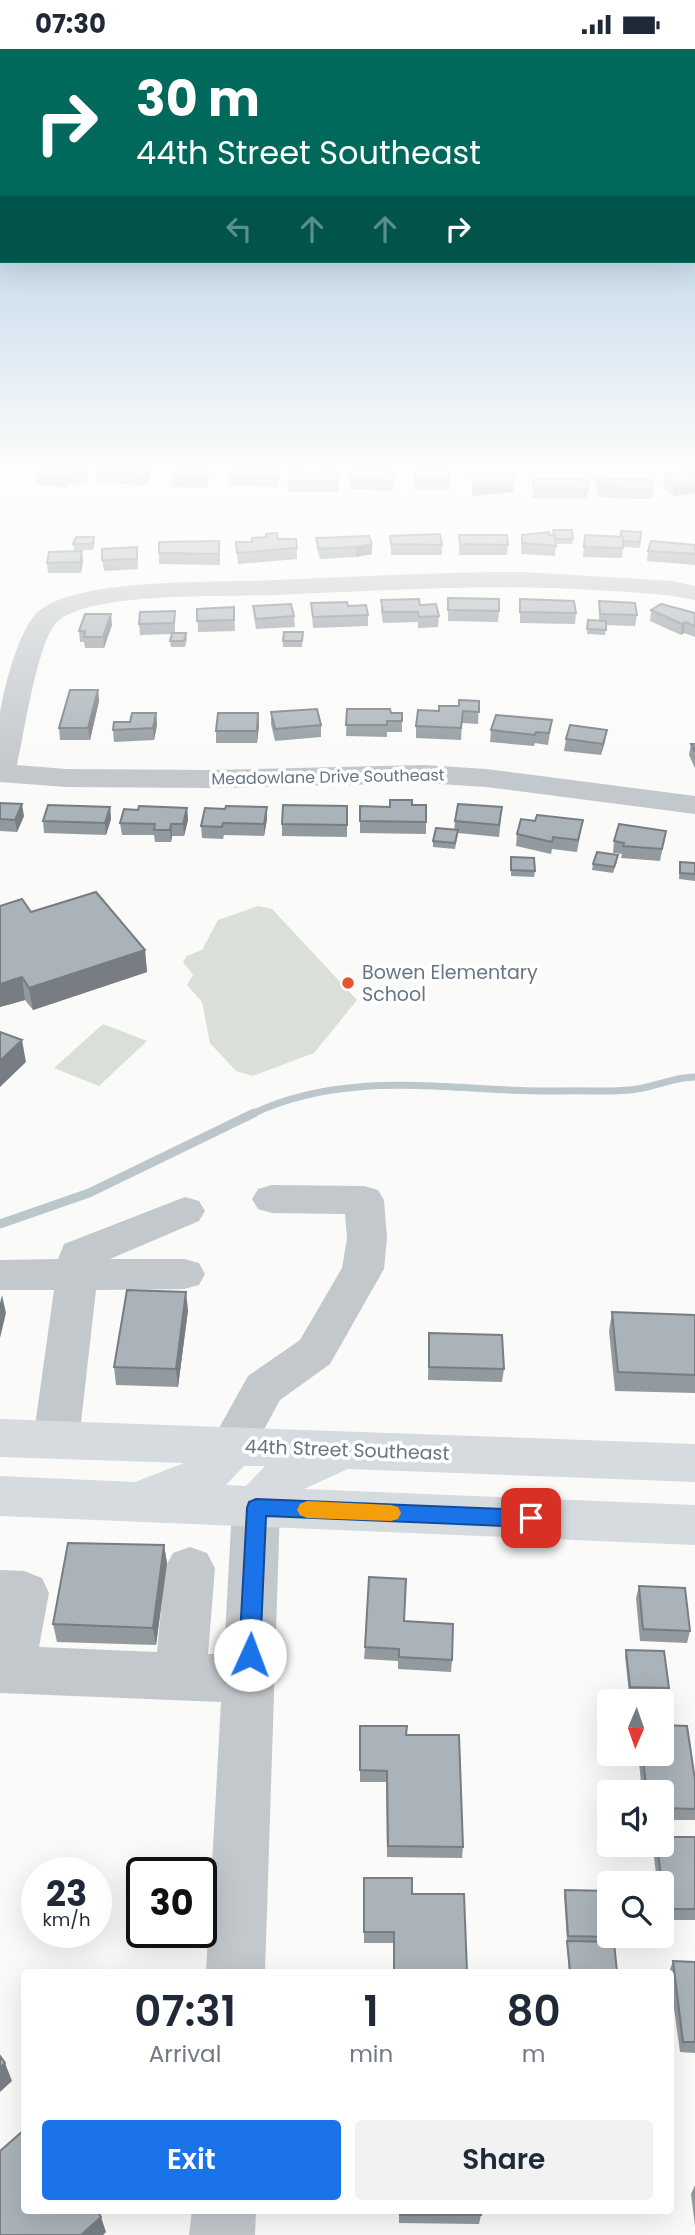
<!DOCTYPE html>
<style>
body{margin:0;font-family:Poppins,sans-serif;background:#f2f2f3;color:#1f2937;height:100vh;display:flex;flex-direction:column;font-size:26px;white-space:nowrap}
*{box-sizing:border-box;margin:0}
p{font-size:23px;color:#747a83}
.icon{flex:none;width:38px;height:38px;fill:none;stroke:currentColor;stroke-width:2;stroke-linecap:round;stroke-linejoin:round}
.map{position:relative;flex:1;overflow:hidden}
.drawer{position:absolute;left:21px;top:1920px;width:653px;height:245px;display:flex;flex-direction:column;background:#fff;border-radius:7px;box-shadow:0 7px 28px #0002}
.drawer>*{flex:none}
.hud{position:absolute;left:0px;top:0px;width:696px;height:214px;box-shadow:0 7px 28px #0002;background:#00695c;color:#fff;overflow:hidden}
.needle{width:46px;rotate:182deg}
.buttons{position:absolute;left:597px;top:1640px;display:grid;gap:14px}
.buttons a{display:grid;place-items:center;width:77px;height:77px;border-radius:7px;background:#fff;box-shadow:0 7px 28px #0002;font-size:35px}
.speed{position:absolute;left:21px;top:1808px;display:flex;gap:14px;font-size:35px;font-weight:700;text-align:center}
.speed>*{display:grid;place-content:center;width:91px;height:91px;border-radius:50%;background:#fff;box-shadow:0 7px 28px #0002;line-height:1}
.speed small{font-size:18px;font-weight:400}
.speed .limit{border:4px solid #111;border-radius:10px;background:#fff;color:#111}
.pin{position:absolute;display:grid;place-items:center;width:60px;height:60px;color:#fff;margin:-30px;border-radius:14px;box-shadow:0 4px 10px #0006}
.me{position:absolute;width:77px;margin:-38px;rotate:2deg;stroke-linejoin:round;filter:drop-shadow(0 0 5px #0008)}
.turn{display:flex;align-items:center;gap:24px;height:147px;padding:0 21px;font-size:32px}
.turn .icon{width:91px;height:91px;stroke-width:2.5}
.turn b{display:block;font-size:49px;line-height:60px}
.lanes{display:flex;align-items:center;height:66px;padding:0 21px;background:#0003;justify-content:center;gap:35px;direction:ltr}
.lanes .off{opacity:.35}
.eta{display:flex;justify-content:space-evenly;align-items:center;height:119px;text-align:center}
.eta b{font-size:42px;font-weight:600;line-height:49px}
.action{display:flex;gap:14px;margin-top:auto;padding:14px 21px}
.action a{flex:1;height:80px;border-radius:7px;background:#1a73e8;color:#fff;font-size:28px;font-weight:600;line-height:80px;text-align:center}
.action a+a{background:#f2f2f3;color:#1f2937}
.status{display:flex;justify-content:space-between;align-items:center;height:49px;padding:0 35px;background:#fff;direction:ltr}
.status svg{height:19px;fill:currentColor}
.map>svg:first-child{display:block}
.green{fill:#dadfd7}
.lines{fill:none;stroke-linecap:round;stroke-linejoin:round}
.stream-far1{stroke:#bbc7cb;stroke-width:7}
.stream{stroke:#bbc7cb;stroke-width:9}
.minor{fill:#c3c8cc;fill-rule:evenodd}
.major{fill:#d6dbdf;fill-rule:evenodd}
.wall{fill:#929a9f}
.shaded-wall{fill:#777d82}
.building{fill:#aab3b9;stroke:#777d82;stroke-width:2}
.route{fill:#1a73e8;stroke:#114b97;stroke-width:2}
.slow{fill:#f59e0b}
.poi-dot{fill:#e4572e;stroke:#fff;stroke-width:2.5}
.labels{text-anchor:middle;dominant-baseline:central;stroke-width:7;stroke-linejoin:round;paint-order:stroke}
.far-street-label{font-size:16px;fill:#657683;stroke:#fff}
.poi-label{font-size:19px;fill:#657683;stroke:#fff;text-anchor:start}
.street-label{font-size:19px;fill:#657683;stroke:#fff}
</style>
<div class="status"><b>07:30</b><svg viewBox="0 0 49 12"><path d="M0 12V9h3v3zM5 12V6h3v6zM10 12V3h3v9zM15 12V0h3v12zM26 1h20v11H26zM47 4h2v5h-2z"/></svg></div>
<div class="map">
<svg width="695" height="2186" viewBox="0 0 695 2186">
<rect width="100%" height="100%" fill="#fafaf8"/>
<!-- green -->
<path class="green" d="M258,857L272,860L357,951L314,1004L253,1027L236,1022L210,994L202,953L187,936L193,926L183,913L187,907L202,901L218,871Z
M103,975L147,992L99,1037L54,1019Z"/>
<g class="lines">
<!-- stream-far1 -->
<path class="stream-far1" d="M250,1066C350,1017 457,1044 562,1042C587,1041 613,1044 637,1040C657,1037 675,1028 695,1028"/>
<!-- stream -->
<path class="stream" d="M0,1175L89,1144L254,1064"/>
<!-- minor -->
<path class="minor" d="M523,523L673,532L695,537V551C662,544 629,543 595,541C488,534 381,542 273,546C228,548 85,542 56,574C37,595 24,686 17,716L66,720L214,721L424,716L486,720L695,747V765L486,738L424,734L214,739L66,738L0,733C0,711 0,686 0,664C4,639 19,577 40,561C83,528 218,534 274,531C357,528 440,523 523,523Z
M272,1136L364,1137L378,1141L384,1151L387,1189L384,1220L330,1315L280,1351L248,1410L232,1416L216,1410L209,1397L248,1327L300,1291L342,1219L347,1189L345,1165L272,1164L258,1160L252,1150L258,1140Z
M185,1148L199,1152L205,1162L199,1172L110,1210H184L199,1214L205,1225L199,1236L184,1240L96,1241L79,1391L72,1404L56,1410L40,1404L33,1391L54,1241H0V1211L58,1210L64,1195Z
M256,1439L273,1445L280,1459L265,1923H206L221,1653L0,1644V1521L24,1522L42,1529L49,1544L39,1598L157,1603L165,1519L173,1504L190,1498L207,1504L215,1519L208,1605H224L232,1459L239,1445Z
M192,2161H256L255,2186H189Z"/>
<!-- major -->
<path class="major" d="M0,1370L695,1395V1433L348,1420L304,1440L695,1456V1496L0,1467V1427L135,1433L184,1414L0,1408ZM244,1417H265L246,1437L226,1436Z"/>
</g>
<!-- wall -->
<path class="wall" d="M279,418V428L277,438L229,437L228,427Z
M394,421L393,442L350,440V430Z
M695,422V444L673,447L663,438L665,425Z
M415,423L450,431L449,441H414Z
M96,424L151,427L146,436L97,434Z
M35,425H89L85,435H68L66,439L36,435Z
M171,428H209L207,439L172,438Z
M597,429L653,440L652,450H626L598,448L596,439Z
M339,430L338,443H288V433Z
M533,430L588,440L587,450L533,449Z
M553,481L573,490L572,495H556L555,507L521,505L522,486H553Z
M641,483L640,499L623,498L622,509L583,508L585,486L620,487Z
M459,486L508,496L507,506H459Z
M369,487L372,505L356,508L320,510L317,500L316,489Z
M390,487L442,496V506H391Z
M94,488L95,494L93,501H74L73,495Z
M278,490L297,499V510L238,515L236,493Z
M695,496V516L647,512L648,502Z
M137,498L138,520L104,522L102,511Z
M220,502V516L159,515V504Z
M83,512L81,524H48L47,514Z
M448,549L499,562L498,573L448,572Z
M520,550L576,564L575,575L520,574Z
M381,551L420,556L439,567L438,578L418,579V573L383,574L381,562Z
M599,552L637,566L635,577L606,576L605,586L587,585L588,571L599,572Z
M311,554L348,557L368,566V577L313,579Z
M253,557L294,567L295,578L256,580L254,568Z
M234,558L235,582L198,583L197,560Z
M651,561L695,564V588L684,584L681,586L650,572Z
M175,562V584H186L187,590L185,598H171L170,592L172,585L140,586L139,575Z
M112,576L104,599H85L84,593H80L79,582Z
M303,583L302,598H283V592Z
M98,641L99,652L90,691H60L59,679Z
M479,652L478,675L462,674L461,691L416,689V677L439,662Z
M347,660L402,664V683H387V688L346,687Z
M271,663L321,676V688L275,692L271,675Z
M156,664L157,676L154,691L114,693L113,681L130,673Z
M258,664L259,676L257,694H216V682Z
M552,671L548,696L535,694L534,697L490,693L491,681Z
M566,690L605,692L601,706L564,702Z
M691,695H695V719L689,706Z
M0,754L24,767L17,783L0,782Z
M412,756L426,773V785L360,784V757L390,758Z
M347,757V788L282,787V775Z
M110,758L111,770L106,786L44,784L43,772Z
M267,758V770L264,787L224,786L223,790L202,789L201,777L225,760Z
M187,759L188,771L184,787H172L171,793H155L154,786H122L120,774L138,761Z
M501,770L499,788L458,784L455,800L433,798V792L454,781L455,772Z
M583,771L577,803L552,800L551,805L516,797L517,785L535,772Z
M666,782L660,812L621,809L622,805L613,804L614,792Z
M511,808L535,822L534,828L511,827Z
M617,813L613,824L592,821L593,815Z
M680,813L695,814V832L679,830Z
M31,863L145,901L147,923L33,961L25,951L0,958Z
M188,1261L178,1338L116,1336L114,1318Z
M612,1263L695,1266V1344L615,1342L609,1282Z
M429,1284L504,1320L502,1333L428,1331Z
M164,1496L167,1514L156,1596L57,1593L53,1575Z
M639,1537L690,1582L687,1594L640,1592L636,1549Z
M404,1572L452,1611L451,1623L398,1620V1612L364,1610L365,1598Z
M626,1601L669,1639L667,1646L629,1644L625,1607Z
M360,1677L406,1686L463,1798L462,1809L387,1808L386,1733H360Z
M638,1704H662L695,1731V1771H662V1743H642Z
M695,1788V1871H662V1834H657L653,1799L654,1796H662Z
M364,1829L412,1845L467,1923H394L393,1894H364Z
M565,1841L613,1888L612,1893L617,1923H569L564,1846Z
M673,1912L695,1913V2004L680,2003L669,1923Z
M695,2136V2177L691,2145Z
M399,2161H480L481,2166L479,2175L399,2174Z"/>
<!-- shaded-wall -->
<path class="shaded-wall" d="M87,418H88L89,425L85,435L84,425Z
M150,418L151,427L146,436L145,426Z
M209,418V428L207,439L206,429Z
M279,418V428L277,438V428Z
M67,425L68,435L66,439L65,429Z
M514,433L513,443L472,447L473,437Z
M695,434V444L673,447L674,437Z
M372,495V505L356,508V498Z
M82,502L83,512L81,524L80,513Z
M111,565L112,576L104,599L103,588Z
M685,573L684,584L681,586L682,575Z
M98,641L99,652L90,691L88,679Z
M156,664L157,676L154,691L153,679Z
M258,664L259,676L257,694V682Z
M607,681L605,692L601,706L603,695Z
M22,755L24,767L17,783L15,771Z
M110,758L111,770L106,786L105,774Z
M267,758V770L264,787V775Z
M187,759L188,771L184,787L183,775Z
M171,775L172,787L171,793L170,781Z
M145,901L147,923L33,961L29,939Z
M22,928L25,951L0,958V935Z
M22,991L26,1013L0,1038V1012Z
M186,1243L188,1261L178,1338L176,1320Z
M2,1246L6,1264L0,1289V1254Z
M164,1496L167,1514L156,1596L153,1579Z
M5,2014L12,2032L0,2043V2019Z
M101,2168L106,2183L103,2186H81Z"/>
<!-- building -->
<path class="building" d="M38,418H87L84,425H67L65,429L35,425Z
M99,418H149L145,426L96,424Z
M174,418H209L206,429L171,428Z
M231,418H279L277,428L228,427Z
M317,419L339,420L338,433H288L289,423L317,424Z
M394,421L393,432L350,430V422Z
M448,422L450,431H415V423Z
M695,422V434L674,437L664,428H667L665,425Z
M472,424H513L514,433L473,437Z
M597,429L651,431L653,440H627L599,437Z
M533,430H586L588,440L534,439Z
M553,481H572L573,490H555Z
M621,482L641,483L640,493L623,492V488L621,487Z
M549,483V486H555L556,497L522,494V486Z
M277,484L278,490H296L297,499L237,504L236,493H252V489L266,488V485Z
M440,485L442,496L391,495L390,487Z
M459,486H507L508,496L460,495Z
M585,486L623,488V499L584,498Z
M369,487L372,495L356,498L319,500L316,489Z
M76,488H94L92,495H73Z
M219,492V505L159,504V493Z
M651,492L695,496V505L648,502Z
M137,498V510L102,511V500Z
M82,502L80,513L47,514L49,503Z
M448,549L499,550V562L448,561Z
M419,550L420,556L436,555L439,567L419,568L418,563H383L381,551Z
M520,550L574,552L576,564L520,563Z
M599,552L635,554L637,566L600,565Z
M347,553L348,557L366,556L368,566L313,568L311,554Z
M291,555L294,567L256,570L253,557Z
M661,555L695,564V577L685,573L682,575L651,561Z
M234,558V571L197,572V560Z
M175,562L174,574L139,575L140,563Z
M85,565H111L103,588H84L85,582H79Z
M588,571L606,572V581L587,580Z
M284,583H303L302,592H283Z
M172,584H186L184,592H170Z
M70,641H98L88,679H59Z
M459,651L479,652V663L463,662L461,679L416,677L418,661L439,662V657H459Z
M317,660L321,676L275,680L271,663Z
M347,660H390L391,664H402V672H387V676H346Z
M132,664H156L153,679L113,681L114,673H130Z
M218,664H258L257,682H216Z
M496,666L552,671L549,684L536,683L535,686L491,681Z
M570,676L607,681L603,695L566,690Z
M691,695H695V703Z
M390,751H412V756H426V773L360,772V757L390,758Z
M0,754L22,755L15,771L0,770Z
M458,755L502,758L499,776L455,772Z
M48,756L110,758L105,774L43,772Z
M283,756L347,757V776L282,775Z
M139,757L187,759L183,775H171L170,781H154L155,775L120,774L124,760L138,761Z
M226,757L267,758L264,775L223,774L222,778L201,777L205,759L225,760Z
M537,766L583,771L578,791L553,788L552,793L517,785L521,770L535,772Z
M619,775L666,782L662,800L623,797L624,794L614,792Z
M436,779L458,781L455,794L433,792Z
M597,803L618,806L614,818L593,815Z
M511,808L534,809L535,822L511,821Z
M680,813L695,814V825L680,824Z
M96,843L145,901L29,939L22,928L0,935V857L22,850L31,863Z
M0,983L22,991L0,1012Z
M127,1241L186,1243L176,1320L114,1318Z
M612,1263L695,1266V1326L618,1323Z
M429,1284L502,1286L504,1320L429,1318Z
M68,1494L164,1496L153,1579L53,1575Z
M369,1528L406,1530L404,1572L453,1575L452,1611L399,1608V1600L365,1598Z
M639,1537L685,1539L690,1582L643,1580Z
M626,1601L664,1602L669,1639L630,1638Z
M662,1676L687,1677L695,1731V1760L662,1759V1743H647L642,1704H662Z
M360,1677H407L406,1686H459L463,1798L388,1797L387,1722L360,1721Z
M662,1788H695V1860H665L657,1796H662Z
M364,1829H412V1845H464L467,1923H394V1883H364Z
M565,1841L609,1842V1886H613V1888L568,1887Z
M567,1892L614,1893L617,1923H570Z
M673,1912L695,1913V1993H683Z
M0,2007L5,2014L0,2019Z
M24,2081V2161H97L101,2168L81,2186H0V2102Z
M399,2161H480L481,2166H400Z"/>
<!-- sky -->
<linearGradient id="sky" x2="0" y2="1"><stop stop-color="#96bcdc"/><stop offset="0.58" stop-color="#fdfdfc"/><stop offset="1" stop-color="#fdfdfc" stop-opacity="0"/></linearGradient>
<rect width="695" height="724" fill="url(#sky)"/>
<!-- route -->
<path class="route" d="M256,1450L531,1461L538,1464L540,1469L538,1475L531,1478L266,1467L260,1606L257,1613L250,1616L242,1613L239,1606L247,1459L249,1453Z"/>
<!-- slow -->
<path class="slow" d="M307,1452L391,1456L398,1458L401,1464L398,1470L391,1472L307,1469L300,1466L297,1461L300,1455Z"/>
<!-- markers -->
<circle class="poi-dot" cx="348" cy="934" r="7"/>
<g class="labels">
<!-- far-street labels -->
<g class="far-street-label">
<text transform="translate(328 728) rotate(-1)">Meadowlane Drive Southeast</text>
</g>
<!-- poi labels -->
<g class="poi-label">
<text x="362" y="923">Bowen Elementary<tspan x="362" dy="22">School</tspan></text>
</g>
<!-- street labels -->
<g class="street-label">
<text transform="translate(347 1401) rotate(2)">44th Street Southeast</text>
</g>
</g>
</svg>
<div class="buttons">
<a><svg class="needle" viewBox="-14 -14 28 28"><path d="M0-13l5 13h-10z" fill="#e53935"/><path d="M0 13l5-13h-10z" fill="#747a83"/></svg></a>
<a><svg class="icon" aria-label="sound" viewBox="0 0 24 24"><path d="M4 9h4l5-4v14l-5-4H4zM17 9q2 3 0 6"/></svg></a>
<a><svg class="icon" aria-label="search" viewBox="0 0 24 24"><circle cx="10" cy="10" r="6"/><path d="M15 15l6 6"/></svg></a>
</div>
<div class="speed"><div>23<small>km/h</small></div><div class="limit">30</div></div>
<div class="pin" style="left:531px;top:1469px;background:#d93025"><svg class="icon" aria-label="arrive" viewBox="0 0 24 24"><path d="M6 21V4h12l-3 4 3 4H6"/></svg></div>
<svg class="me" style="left:250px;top:1606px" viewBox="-20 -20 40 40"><circle r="19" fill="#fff"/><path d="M0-13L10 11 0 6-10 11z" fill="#1a73e8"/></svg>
<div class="hud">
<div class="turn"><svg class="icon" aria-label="right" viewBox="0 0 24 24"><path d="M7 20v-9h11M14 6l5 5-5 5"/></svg><div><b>30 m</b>44th Street Southeast</div></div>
<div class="lanes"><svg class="icon off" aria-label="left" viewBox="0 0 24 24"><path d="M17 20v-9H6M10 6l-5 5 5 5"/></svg><svg class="icon off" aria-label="ahead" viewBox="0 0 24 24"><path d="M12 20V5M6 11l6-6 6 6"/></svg><svg class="icon off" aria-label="ahead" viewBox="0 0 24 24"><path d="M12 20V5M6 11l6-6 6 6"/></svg><svg class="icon" aria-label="right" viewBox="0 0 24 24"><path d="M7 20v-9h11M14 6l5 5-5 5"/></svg></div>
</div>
<section class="drawer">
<div class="eta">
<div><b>07:31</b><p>Arrival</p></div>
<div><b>1</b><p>min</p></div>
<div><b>80</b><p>m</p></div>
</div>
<div class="action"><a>Exit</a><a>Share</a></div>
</section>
</div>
